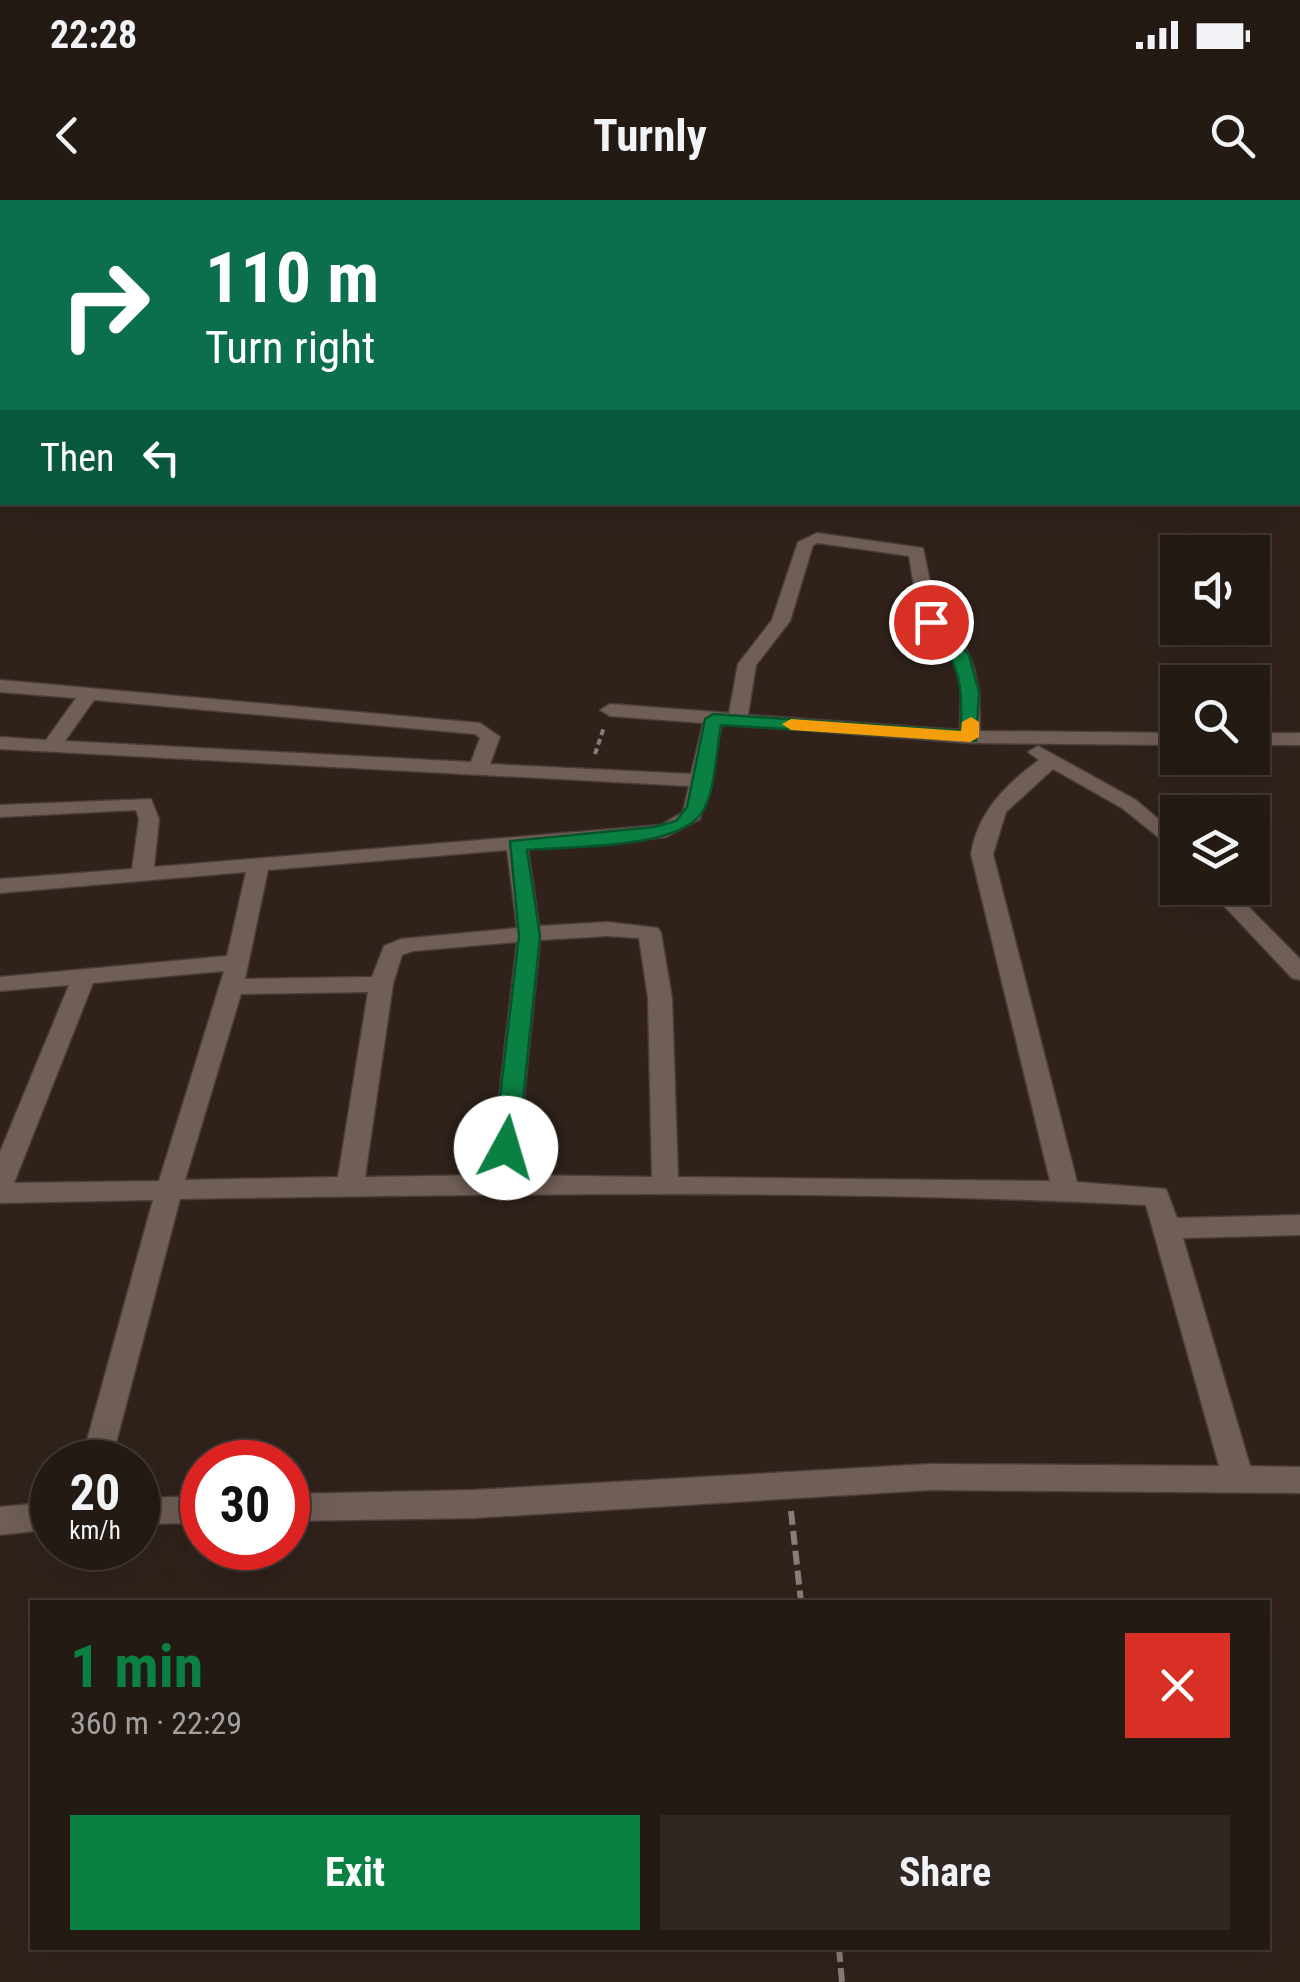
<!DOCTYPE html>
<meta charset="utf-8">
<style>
body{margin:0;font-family:"Roboto Condensed",sans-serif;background:#302722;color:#f1f3f6;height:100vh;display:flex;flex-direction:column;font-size:38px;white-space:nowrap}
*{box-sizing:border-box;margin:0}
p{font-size:32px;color:#a3a1a0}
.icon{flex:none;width:55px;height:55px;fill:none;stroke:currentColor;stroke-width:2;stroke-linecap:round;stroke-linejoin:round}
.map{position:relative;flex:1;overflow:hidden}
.sheet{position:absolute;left:30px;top:1400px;width:1240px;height:350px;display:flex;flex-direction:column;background:#241a14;border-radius:0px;box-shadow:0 10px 40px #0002,0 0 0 2px #413834}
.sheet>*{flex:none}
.top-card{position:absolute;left:0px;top:0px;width:1300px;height:305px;box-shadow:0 10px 40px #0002,0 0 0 2px #413834;background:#0b6e4f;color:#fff;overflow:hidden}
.fabs{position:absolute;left:1160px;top:335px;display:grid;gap:20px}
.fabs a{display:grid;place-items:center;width:110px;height:110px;border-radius:0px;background:#241a14;box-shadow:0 10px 40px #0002,0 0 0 2px #413834;font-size:50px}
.speed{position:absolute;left:30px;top:1240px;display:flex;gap:20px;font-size:50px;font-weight:700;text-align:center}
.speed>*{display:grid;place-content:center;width:130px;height:130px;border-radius:50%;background:#241a14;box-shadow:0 10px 40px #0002,0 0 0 2px #413834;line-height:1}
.speed small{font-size:25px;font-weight:400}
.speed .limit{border:15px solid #d22;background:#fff;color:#111}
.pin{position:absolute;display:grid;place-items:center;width:85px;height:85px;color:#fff;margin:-42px;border:5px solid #fff;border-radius:50%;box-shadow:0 2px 10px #0007}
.me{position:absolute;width:110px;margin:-55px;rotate:6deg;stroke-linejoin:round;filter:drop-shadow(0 0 8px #0008)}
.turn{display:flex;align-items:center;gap:35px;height:210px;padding:0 40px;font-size:45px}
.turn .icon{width:130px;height:130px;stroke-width:2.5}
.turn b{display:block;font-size:70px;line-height:85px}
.then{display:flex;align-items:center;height:95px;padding:0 40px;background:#0003;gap:20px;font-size:38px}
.round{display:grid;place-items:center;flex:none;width:105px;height:105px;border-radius:0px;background:#302722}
.head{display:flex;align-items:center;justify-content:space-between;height:170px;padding:0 40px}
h1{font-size:60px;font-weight:700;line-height:75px;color:#0b8043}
.cta{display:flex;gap:20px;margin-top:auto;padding:20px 40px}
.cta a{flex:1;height:115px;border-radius:0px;background:#0b8043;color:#fff;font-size:40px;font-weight:700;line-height:115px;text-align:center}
.cta a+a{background:#302722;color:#f1f3f6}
.status{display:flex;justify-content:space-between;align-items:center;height:70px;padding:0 50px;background:#241a14;direction:ltr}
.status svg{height:28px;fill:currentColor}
header{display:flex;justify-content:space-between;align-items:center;height:130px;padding:0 40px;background:#241a14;font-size:45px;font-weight:700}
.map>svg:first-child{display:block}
.green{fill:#6f3b1e}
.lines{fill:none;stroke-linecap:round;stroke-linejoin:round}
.taxiway{fill:#766963;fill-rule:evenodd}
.runway{fill:#766963;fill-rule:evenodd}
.minor-casing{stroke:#483c37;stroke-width:3}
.path-far1{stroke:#897d77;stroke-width:4;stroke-dasharray:6 4;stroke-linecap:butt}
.path{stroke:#897d77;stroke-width:6;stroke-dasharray:14 6;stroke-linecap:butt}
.minor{fill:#705f57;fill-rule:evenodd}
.route{fill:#0b8043;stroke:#07532c;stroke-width:2.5}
.slow{fill:#f59e0b}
</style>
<div class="status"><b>22:28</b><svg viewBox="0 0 49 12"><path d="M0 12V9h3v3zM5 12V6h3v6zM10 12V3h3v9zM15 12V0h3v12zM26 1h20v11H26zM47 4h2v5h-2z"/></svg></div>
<header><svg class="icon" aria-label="back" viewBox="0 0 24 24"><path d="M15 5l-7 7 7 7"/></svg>Turnly<svg class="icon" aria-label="search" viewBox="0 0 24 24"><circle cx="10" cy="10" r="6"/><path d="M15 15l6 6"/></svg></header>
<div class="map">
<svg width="1300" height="1782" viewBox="0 0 1300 1782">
<rect width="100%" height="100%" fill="#30221b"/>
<!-- green -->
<path class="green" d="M53,0H869L42,2Z"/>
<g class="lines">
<!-- taxiway -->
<path class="taxiway" d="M1298,72L1300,73V97L1298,96Z"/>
<!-- runway -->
<path class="runway" d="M1298,19H1300V77H1298Z"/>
<!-- minor casing -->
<g class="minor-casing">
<path id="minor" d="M989,0H1001V2H990Z
M0,66H2V74H0Z
M0,173H2V181H0Z
M1298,205H1300V214H1298Z
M0,243H2V252H0Z
M817,333L923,348L937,415L967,451L974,468L979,491L980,531L1178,533V545L970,543L722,524L700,619L666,637L528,649L539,726L608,722L658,728L661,733L672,798L678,977L1050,981L971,654C978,612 1005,585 1039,560L1028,552L1038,546L1136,600L1178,636V653L1122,608L1053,569L1006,612L993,654L1077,982L1166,989L1177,1018L1300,1015V1035L1183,1038L1250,1266L1300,1267V1293L930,1290L474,1318L288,1321V1294L474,1290L930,1264L1219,1266L1146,1005C825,989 502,994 180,999L111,1262H81L153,1000L0,1003V952L69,785L0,791V777L227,756L246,672L0,693V679L132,669L139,619L136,610L0,617V605L151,599L159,619L154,667L661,625L683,612L689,586L0,549V537L46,540L76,498L0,492V480L480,523L500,537L490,564L691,574L703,523L610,516L600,510L610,504L729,513L738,464L772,420L798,342ZM818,343L909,356L919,416L952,456L956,468L961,491L960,530L748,515L756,465L790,421L813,345ZM94,500L475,534L480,538L471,562L65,541ZM507,650L517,728L401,739L384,746L372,777L245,779L268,670ZM608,736L639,738L648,798L652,977L516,975L540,740ZM517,742L490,975L365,977L393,784L402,755L413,751ZM224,771L159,981L14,983L93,783ZM368,792L338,977L185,980L241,794Z
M1252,533H1300V545H1252Z
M1207,688H1230L1300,759V780L1292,778Z
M202,1296V1323L138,1324V1298Z
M52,1302V1329L0,1335V1307Z"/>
</g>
<!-- path-far1 -->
<path class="path-far1" d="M595,554L604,527"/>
<!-- path -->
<path class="path" d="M791,1311L801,1402
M839,1748L842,1782"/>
<!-- minor -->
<use href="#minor" class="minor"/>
</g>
<!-- route -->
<path class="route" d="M925,419H936L969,455L979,492L976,541L721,525C716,550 716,586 704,609C684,650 569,646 527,650L540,736L518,948L515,954H498L494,948L519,736L510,641L654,627L676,621L687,607L705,519L713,514L961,531C962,478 961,465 925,426Z"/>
<!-- slow -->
<path class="slow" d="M971,517L979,522V537L970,542L791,530L782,524L791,519L961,531L962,522Z"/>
</svg>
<div class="fabs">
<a><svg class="icon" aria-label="sound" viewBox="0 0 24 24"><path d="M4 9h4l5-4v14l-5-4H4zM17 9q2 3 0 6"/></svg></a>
<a><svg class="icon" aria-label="search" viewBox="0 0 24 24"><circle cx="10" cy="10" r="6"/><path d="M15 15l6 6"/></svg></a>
<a><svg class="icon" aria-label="layers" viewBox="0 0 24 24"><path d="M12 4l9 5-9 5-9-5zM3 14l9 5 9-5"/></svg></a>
</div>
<div class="speed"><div>20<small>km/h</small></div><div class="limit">30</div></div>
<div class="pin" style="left:931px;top:422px;background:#d93025"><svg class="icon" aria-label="arrive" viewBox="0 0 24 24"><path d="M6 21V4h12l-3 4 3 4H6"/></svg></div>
<svg class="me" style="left:506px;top:948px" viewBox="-20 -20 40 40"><circle r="19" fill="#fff"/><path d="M0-13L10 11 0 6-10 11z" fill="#0b8043"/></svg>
<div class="top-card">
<div class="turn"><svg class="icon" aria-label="right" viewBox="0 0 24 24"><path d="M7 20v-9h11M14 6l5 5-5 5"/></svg><div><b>110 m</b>Turn right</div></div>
<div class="then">Then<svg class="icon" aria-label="left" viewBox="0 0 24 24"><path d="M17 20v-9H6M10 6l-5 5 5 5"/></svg></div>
</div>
<section class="sheet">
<div class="head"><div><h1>1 min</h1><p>360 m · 22:29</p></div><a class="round" style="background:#d93025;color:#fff"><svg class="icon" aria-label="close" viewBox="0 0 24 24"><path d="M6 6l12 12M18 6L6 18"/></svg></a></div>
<div class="cta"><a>Exit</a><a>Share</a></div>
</section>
</div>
